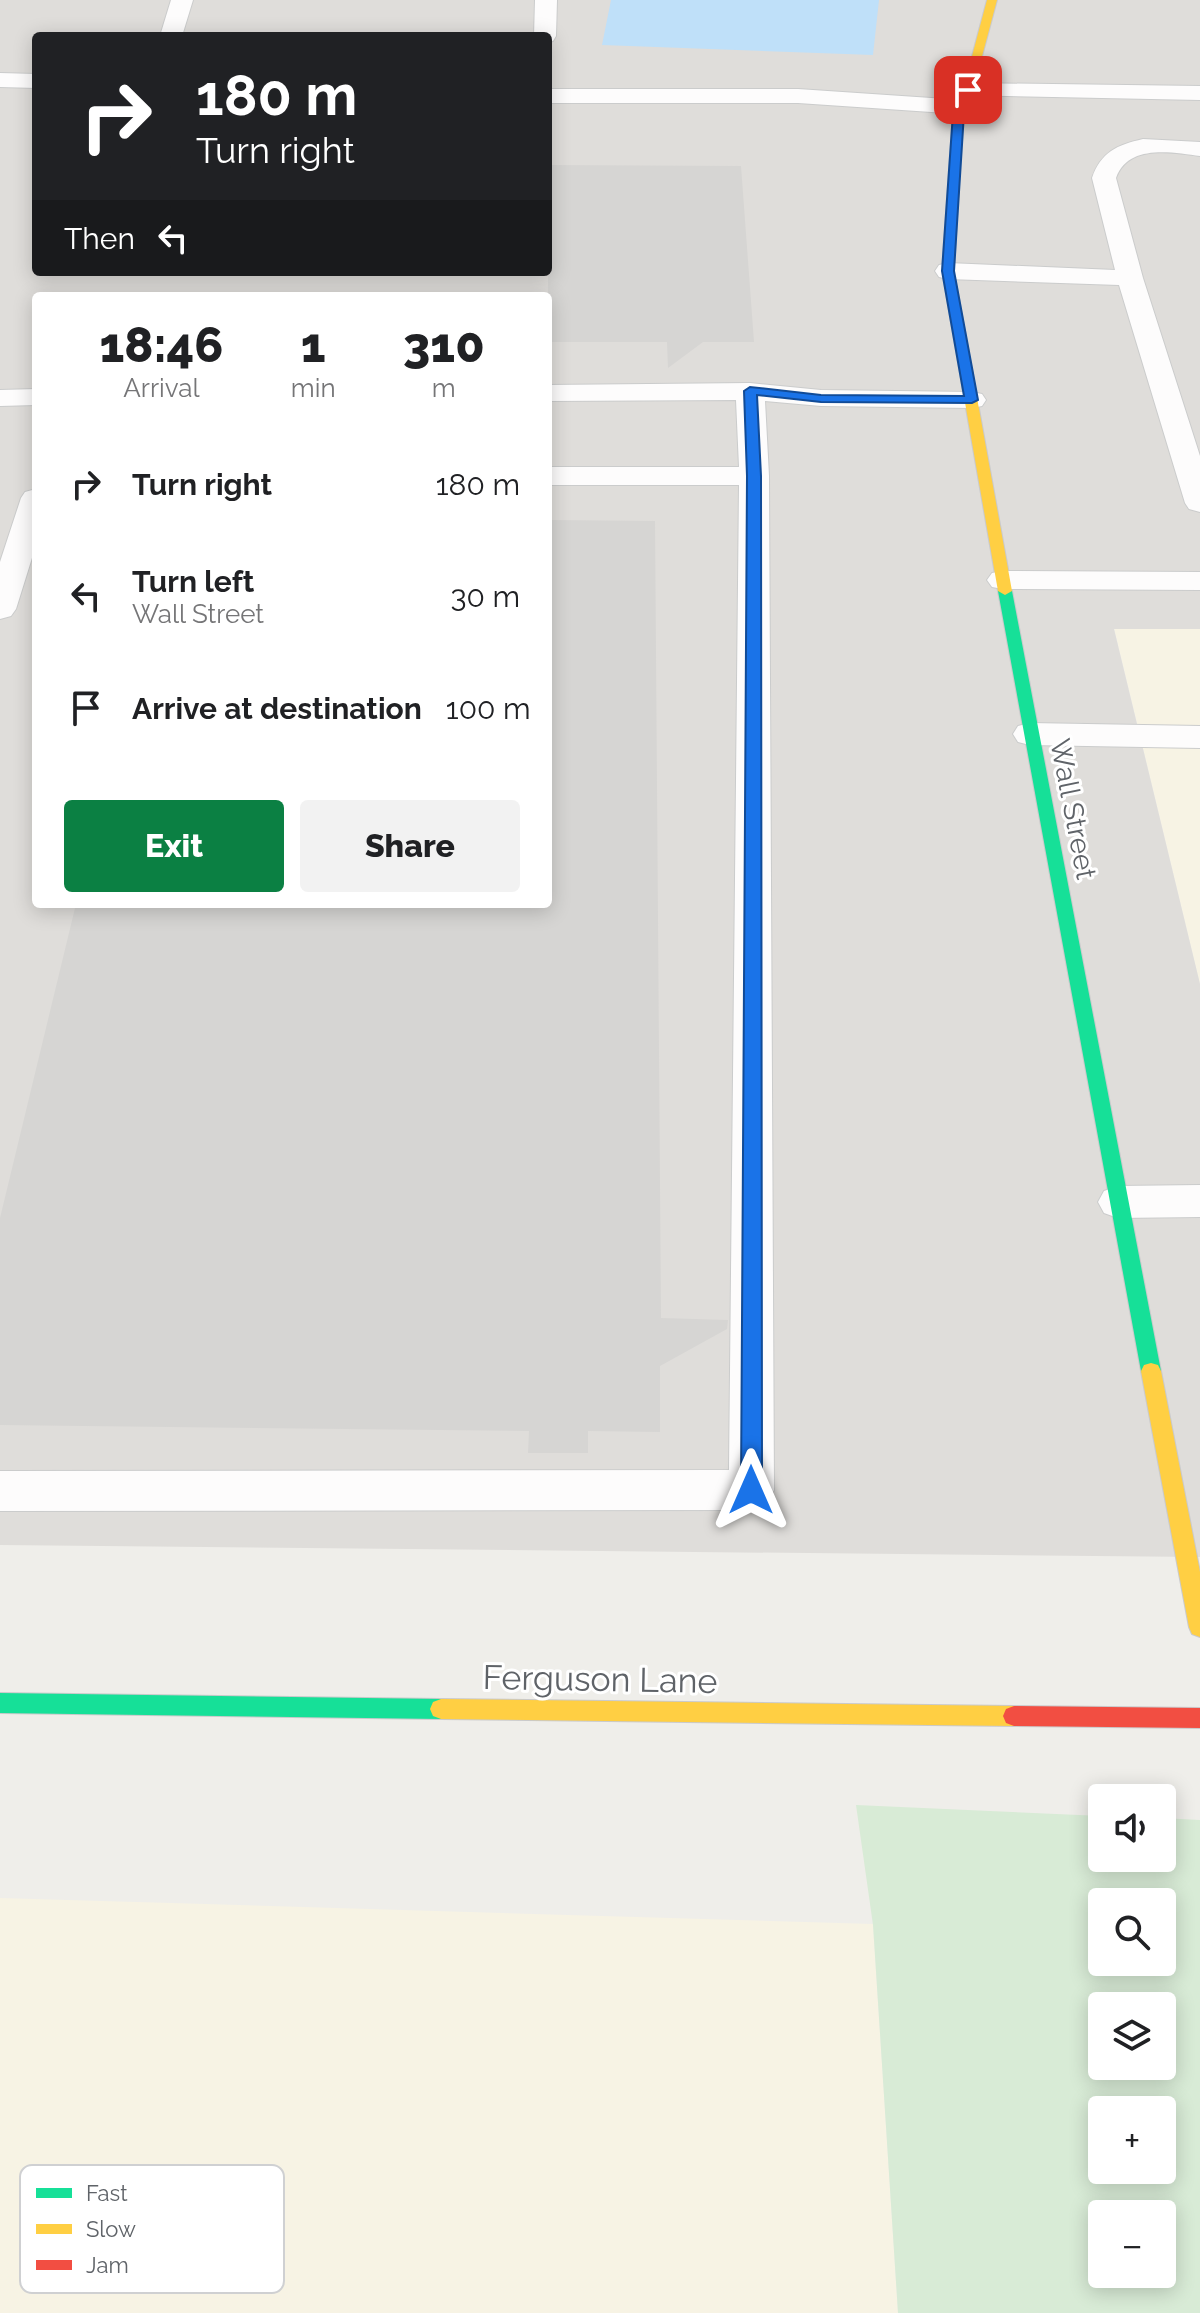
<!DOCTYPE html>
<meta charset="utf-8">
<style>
body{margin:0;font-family:Raleway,sans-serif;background:#f2f2f2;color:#202124;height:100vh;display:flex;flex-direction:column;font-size:30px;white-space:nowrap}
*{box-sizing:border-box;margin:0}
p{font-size:26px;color:#757577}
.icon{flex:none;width:44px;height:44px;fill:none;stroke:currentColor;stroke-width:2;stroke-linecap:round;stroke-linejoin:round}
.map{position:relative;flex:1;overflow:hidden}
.sheet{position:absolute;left:32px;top:292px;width:520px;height:616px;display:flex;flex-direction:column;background:#fff;border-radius:8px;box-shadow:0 4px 20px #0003}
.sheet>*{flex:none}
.banner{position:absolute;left:32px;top:32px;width:520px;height:244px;border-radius:8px;box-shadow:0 4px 20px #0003;background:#202124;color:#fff;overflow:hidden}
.tools{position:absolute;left:1088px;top:1784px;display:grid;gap:16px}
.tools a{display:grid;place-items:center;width:88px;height:88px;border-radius:8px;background:#fff;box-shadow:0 4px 20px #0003;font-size:40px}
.pin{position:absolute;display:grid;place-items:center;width:68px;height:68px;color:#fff;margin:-34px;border-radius:16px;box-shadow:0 4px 12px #0006}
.me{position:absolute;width:88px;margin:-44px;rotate:0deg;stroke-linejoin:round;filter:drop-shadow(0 0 6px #0008)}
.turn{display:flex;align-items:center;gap:28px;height:168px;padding:0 32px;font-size:36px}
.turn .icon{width:104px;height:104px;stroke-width:2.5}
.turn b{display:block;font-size:56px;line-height:68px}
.then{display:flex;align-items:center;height:76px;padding:0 32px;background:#0003;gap:16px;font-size:30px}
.eta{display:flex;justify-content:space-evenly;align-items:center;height:136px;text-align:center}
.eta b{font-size:48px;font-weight:800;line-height:56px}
.action{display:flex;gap:16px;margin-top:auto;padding:16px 32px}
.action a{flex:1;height:92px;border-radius:8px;background:#0b8043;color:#fff;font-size:32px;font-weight:800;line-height:92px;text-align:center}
.action a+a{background:#f2f2f2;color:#202124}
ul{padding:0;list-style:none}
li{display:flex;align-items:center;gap:24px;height:112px;padding:0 32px}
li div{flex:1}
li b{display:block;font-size:30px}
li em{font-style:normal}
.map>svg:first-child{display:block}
.commercial{fill:#f7f3e4}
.industrial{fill:#dfddda;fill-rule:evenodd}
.green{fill:#d8ebd6;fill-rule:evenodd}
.water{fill:#bfe0f9}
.building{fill:#d6d5d3}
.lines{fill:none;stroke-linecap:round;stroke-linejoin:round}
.lane-casing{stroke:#cbcccc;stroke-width:2}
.fast-casing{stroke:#cacacb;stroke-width:2}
.slow-casing{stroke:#cacacb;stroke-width:2}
.jam-casing{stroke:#cacacb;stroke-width:2}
.lane{fill:#fdfcfc;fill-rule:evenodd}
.fast{fill:#16e098;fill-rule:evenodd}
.slow{fill:#ffcf43;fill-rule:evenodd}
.jam{fill:#f24e42;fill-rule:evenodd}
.route{fill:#1a73e8;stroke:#114b97;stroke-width:2}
.labels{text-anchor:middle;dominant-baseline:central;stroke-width:6;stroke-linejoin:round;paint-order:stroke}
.street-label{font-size:28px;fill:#5f6368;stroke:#fff}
.near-street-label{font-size:34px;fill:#5f6368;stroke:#fff}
.key{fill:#fff;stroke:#cfd0d2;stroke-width:2}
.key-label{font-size:22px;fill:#5f6368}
</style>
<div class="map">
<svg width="1200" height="2313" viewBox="0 0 1200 2313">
<rect width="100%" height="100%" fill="#efeeea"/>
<!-- commercial -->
<path class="commercial" d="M1114,628L1200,629V984Z
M0,1898L873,1924L898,2313H0Z"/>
<!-- industrial -->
<path class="industrial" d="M0,0H1200V629H1114L1200,984V1557L0,1545ZM36,36H548V272H36ZM36,296H548V904H36Z"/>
<!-- green -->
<path class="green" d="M856,1805L1102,1816V1858H1162V1818L1200,1820V2313H898L873,1925ZM1102,1902H1162V1962H1102ZM1102,2006H1162V2066H1102ZM1102,2110H1162V2170H1102ZM1102,2214H1162V2274H1102Z"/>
<!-- water -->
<path class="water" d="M611,0H879L873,55L602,45Z"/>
<!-- building -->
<path class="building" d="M548,165L741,166L754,342H703L668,368L667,342H548Z
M548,520L655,521L661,1318L728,1320L727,1329L660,1366V1432L588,1431V1453H528L529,1431L0,1425V1218L76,904H548Z"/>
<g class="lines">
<!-- lane casing -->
<g class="lane-casing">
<path id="lane" d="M171,0H193L182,36H160Z
M535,0H557L556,36L553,41L548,42V36H534Z
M0,73L36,74V88L0,87Z
M968,83L1200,86V100L960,95L956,90L960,85Z
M548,89H798L961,100L969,102L973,107L969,112L961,114L798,103H548Z
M1143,139L1200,142V156C1171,152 1128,144 1116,178L1143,278L1200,456V512L1189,509L1185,503L1119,285L948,279L939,277L935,271L939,265L948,263L1115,270L1092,178C1101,152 1117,145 1143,139Z
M750,383L821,390L972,392L982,394L986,400L982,406L972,408L821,406L765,401L769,476L774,1490L767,1504L751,1510L0,1511V1471L729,1470L739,485H548V467H739L736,400L548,401V385Z
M36,389V405L0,406V390Z
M36,489V545L16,609L11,616L0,619V562L21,498L25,492Z
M1003,571L1200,572V590L1003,589L992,587L987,580L992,573Z
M1030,723L1200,726V748L1030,745L1018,742L1013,734L1018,726Z
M1200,1185V1217L1118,1218L1104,1213L1098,1202L1104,1191L1118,1186Z"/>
</g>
<!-- fast casing -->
<g class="fast-casing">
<path id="fast" d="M1005,587L1012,591L1161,1371L1158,1377L1151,1379L1144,1377L1141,1371L998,591Z
M0,1693L441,1699L449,1702L452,1709L449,1716L441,1719L0,1713Z"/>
</g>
<!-- slow casing -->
<g class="slow-casing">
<path id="slow" d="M987,0H997L973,90L963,113L954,271L1012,591L1005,595L998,591L942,271L953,113L963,90Z
M1151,1363L1158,1365L1161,1371L1200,1572V1637L1192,1634L1189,1627L1141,1371L1144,1365Z
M441,1699L1014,1706L1022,1709L1025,1716L1022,1723L1014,1726L441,1719L433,1716L430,1709L433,1702Z"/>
</g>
<!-- jam casing -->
<g class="jam-casing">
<path id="jam" d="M1014,1706L1200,1708V1728L1014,1726L1006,1723L1003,1716L1006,1709Z"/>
</g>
<!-- lane -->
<use href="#lane" class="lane"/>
<!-- fast -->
<use href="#fast" class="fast"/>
<!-- slow -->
<use href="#slow" class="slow"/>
<!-- jam -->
<use href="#jam" class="jam"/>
</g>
<!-- route -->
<path class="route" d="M968,87L974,90L964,113L954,271L978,400L972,403L821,402L757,395L761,476L762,1490L759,1496L751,1499L744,1496L741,1490L747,476L744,391L750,387L821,395L964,396L942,271L953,113L963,90Z"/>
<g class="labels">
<!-- street labels -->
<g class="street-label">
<text transform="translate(1073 809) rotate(79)">Wall Street</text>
</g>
<!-- near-street labels -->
<g class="near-street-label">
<text transform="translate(600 1679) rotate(1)">Ferguson Lane</text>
</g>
</g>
<!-- legend -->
<rect x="20" y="2165" width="264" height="128" rx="12" class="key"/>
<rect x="36" y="2188" width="36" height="10" fill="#16e098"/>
<rect x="36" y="2224" width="36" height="10" fill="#ffcf43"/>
<rect x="36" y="2260" width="36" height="10" fill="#f24e42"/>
<g class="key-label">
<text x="86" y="2201">Fast</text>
<text x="86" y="2237">Slow</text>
<text x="86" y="2273">Jam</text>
</g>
</svg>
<div class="tools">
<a><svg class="icon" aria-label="sound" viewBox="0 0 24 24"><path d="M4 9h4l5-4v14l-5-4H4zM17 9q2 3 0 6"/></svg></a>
<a><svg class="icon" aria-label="search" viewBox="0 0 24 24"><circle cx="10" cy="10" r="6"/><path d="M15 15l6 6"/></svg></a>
<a><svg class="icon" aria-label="layers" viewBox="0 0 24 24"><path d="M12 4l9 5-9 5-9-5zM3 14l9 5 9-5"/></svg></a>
<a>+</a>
<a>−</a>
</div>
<div class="pin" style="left:968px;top:90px;background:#d93025"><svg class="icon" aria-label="arrive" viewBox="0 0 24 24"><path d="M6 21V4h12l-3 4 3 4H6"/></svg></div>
<svg class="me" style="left:751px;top:1490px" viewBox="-20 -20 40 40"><path d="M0-17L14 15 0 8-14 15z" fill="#1a73e8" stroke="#fff" stroke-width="4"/></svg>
<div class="banner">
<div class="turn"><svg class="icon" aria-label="right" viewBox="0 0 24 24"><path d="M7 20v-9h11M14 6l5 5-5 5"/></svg><div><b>180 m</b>Turn right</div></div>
<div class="then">Then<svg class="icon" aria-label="left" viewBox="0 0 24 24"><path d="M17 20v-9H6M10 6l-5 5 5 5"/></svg></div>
</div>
<section class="sheet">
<div class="eta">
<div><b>18:46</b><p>Arrival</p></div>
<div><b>1</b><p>min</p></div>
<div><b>310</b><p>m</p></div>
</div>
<ul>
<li><svg class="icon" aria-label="right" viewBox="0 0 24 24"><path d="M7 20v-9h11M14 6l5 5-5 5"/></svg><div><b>Turn right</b></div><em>180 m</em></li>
<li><svg class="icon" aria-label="left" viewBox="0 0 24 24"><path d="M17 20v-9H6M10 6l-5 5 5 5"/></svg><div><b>Turn left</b><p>Wall Street</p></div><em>30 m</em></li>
<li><svg class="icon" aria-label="arrive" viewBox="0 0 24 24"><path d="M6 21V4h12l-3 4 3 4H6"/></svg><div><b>Arrive at destination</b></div><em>100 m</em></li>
</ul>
<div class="action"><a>Exit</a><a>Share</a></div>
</section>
</div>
